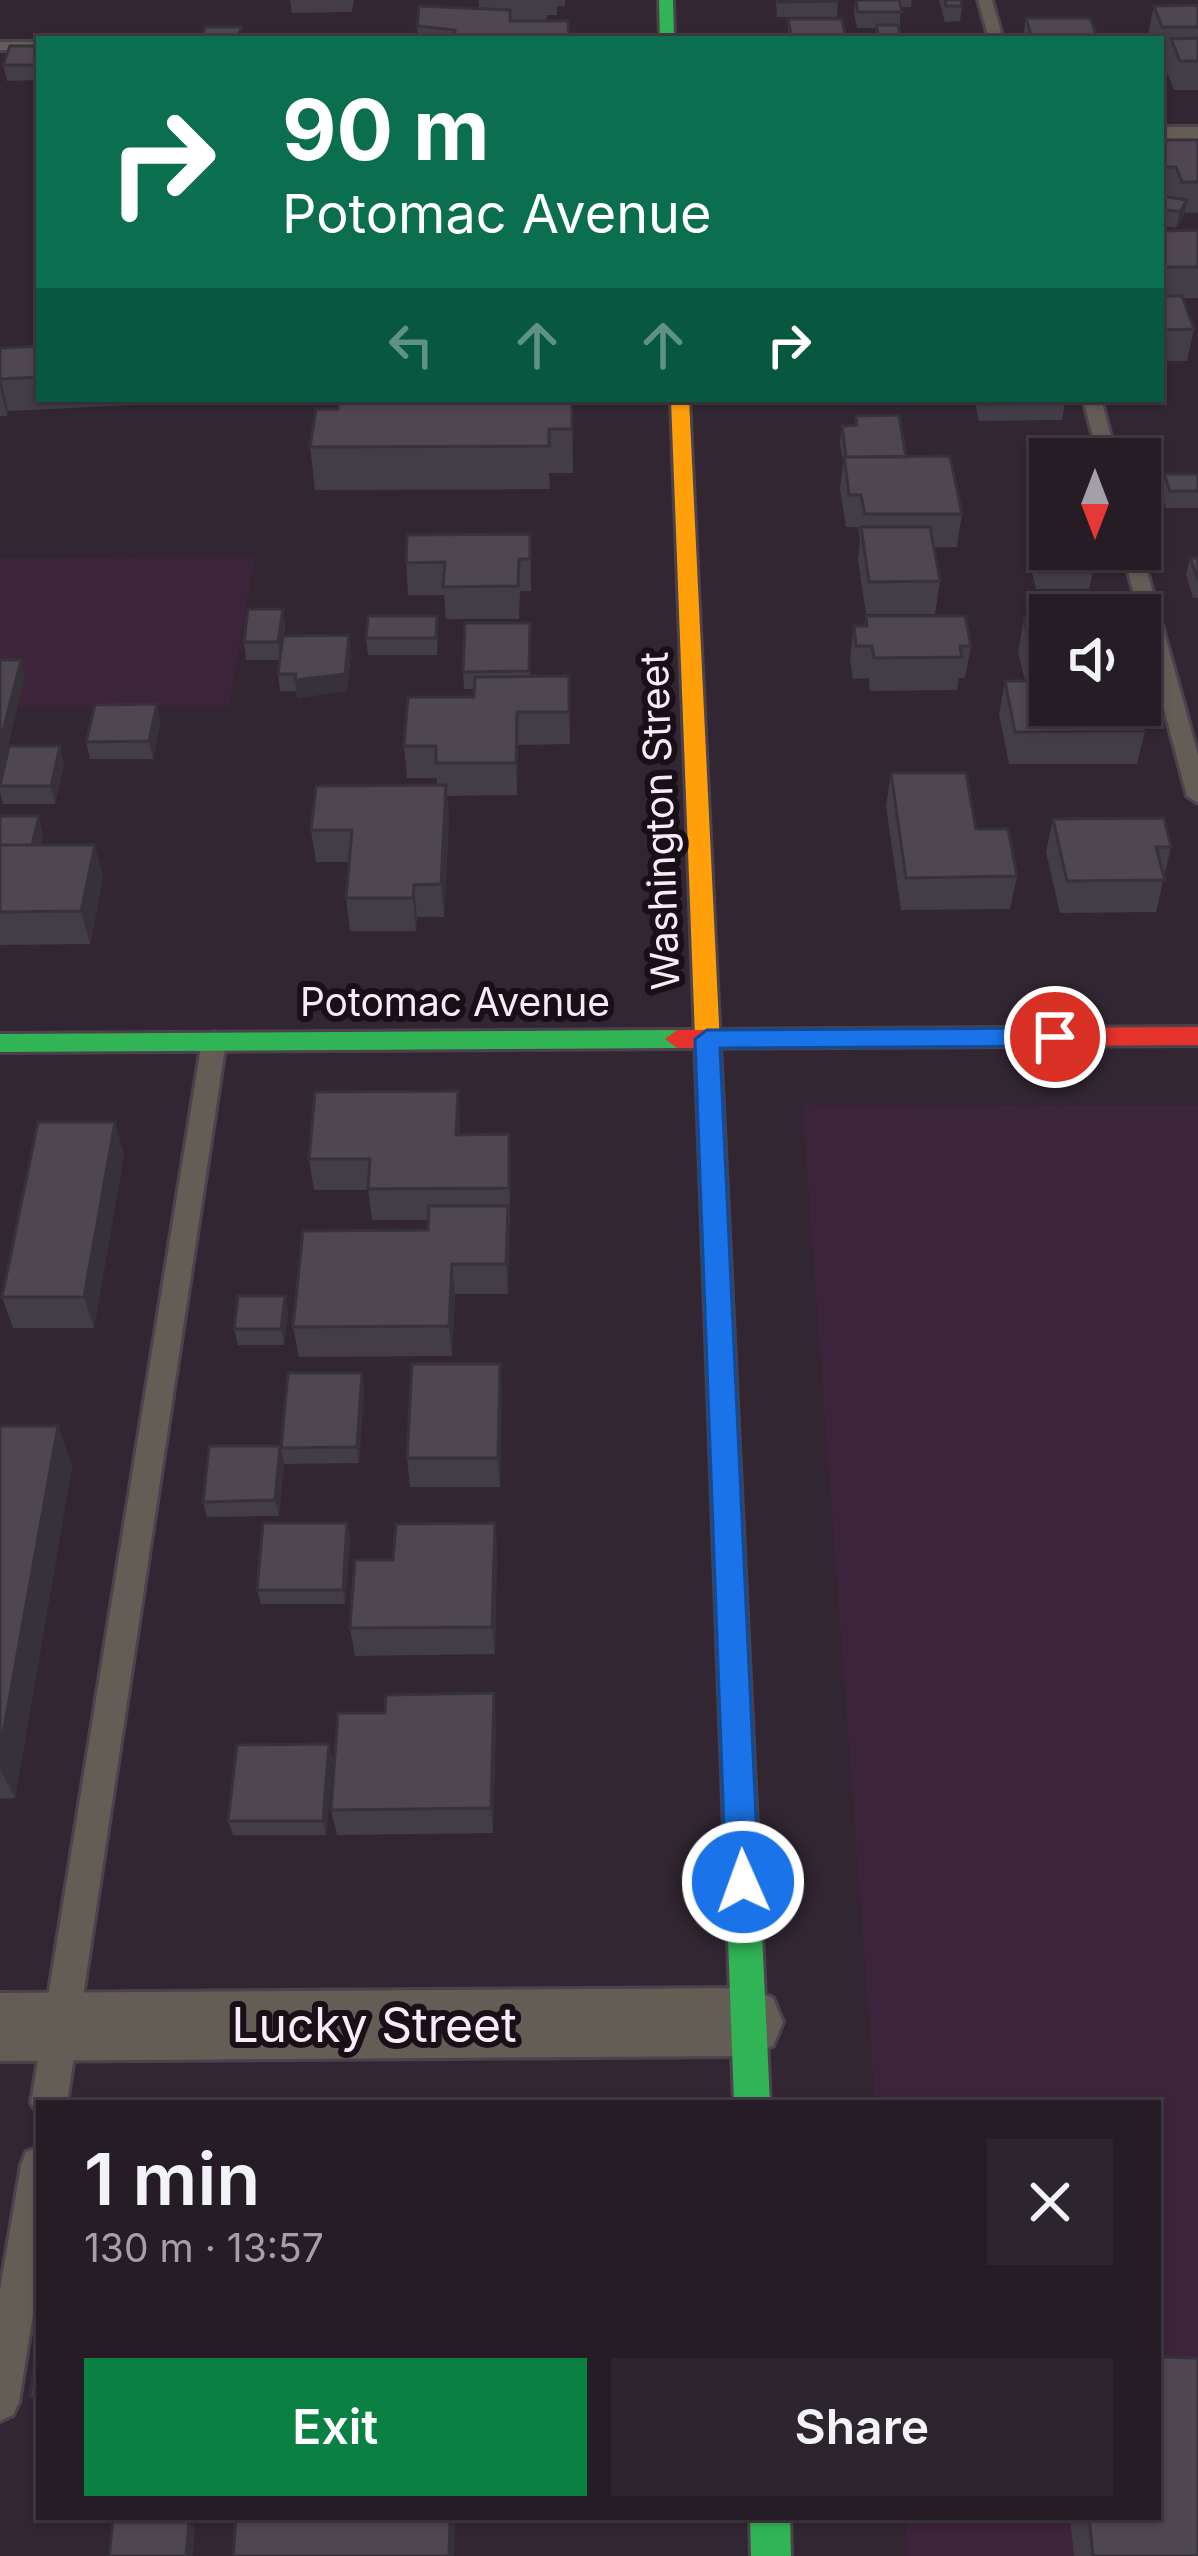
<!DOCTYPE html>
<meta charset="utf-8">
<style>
body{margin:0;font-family:Inter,sans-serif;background:#2d252d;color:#f1f3f6;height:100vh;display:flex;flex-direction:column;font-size:45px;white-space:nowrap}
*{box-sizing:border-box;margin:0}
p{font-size:39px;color:#a3a1a7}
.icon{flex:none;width:66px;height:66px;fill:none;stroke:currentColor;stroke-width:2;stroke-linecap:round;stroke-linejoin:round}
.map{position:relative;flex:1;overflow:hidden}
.sheet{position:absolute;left:36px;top:2100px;width:1125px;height:420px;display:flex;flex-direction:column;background:#251c25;border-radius:0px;box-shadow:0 3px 9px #0004,0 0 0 3px #423a42}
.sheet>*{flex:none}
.top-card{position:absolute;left:36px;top:36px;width:1128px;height:366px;border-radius:0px;box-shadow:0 3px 9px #0004,0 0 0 3px #423a42;background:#0b6e4f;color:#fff;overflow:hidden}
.needle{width:78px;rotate:180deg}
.buttons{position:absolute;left:1029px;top:438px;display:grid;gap:24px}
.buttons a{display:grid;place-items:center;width:132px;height:132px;border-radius:0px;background:#251c25;box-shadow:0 3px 9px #0004,0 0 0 3px #423a42;font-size:60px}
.pin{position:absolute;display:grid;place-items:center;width:102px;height:102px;color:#fff;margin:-51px;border:6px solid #fff;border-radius:50%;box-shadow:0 3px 12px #0007}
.me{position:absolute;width:132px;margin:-66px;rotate:358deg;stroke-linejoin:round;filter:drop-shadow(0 0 9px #0008)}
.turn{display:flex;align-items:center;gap:42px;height:252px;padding:0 48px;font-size:54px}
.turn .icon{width:156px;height:156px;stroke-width:2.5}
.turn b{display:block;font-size:84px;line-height:102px}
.lanes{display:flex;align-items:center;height:114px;padding:0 48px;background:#0003;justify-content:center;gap:60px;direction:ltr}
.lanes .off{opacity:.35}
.round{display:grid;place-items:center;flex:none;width:126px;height:126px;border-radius:0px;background:#2d252d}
.headline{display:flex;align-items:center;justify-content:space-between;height:204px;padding:0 48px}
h1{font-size:72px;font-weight:600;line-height:90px}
.cta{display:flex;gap:24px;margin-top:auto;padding:24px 48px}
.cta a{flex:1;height:138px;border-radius:0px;background:#0b8043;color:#fff;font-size:48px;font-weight:600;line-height:138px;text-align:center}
.cta a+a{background:#2d252d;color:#f1f3f6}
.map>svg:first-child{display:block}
.built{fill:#3c243b}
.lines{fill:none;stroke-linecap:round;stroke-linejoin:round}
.lane-casing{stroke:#4c424c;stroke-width:6}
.street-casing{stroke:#4c424c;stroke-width:6}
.fast-casing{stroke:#4c424c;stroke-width:6}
.slow-casing{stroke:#4c424c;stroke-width:6}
.jam-casing{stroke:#4c424c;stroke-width:6}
.lane{fill:#635d56;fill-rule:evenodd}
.street{fill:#635d56;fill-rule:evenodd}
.fast{fill:#30b455;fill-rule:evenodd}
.slow{fill:#ff9f0a;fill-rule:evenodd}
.jam{fill:#e5322d;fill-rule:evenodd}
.wall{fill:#433d47}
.shaded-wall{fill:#373239}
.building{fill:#4e4752;stroke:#373239;stroke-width:3}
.route{fill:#1a73e8;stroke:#114b97;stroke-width:3}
.labels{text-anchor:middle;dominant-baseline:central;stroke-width:12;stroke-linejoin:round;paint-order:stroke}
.street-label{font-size:39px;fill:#f8eaf7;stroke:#180f17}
.near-street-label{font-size:48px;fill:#f8eaf7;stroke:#180f17}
</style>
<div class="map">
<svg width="1198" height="2556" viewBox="0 0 1198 2556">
<rect width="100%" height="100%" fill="#312631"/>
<!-- built -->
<path class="built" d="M255,557L229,707H16L0,764V558Z
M802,1105L1198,1106V2556H908L905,2517H1158V2103H875Z"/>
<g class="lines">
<!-- lane casing -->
<g class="lane-casing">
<path id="lane" d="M978,0H992L1003,39H989Z
M0,42H39V50H0Z
M1083,399H1101L1117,459H1099Z
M1140,546L1198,755V803L1187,796L1122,549Z
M214,1032L226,1041L67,2103H39V2116L31,2103L202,1041Z
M39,2147V2277L19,2402L13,2415L0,2421V2290L21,2165L26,2152Z"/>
</g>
<!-- street casing -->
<g class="street-casing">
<path id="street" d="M1161,127H1198V145H1161Z
M749,1988L773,1998L783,2022L773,2046L749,2056L0,2061V1993Z"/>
</g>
<!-- fast casing -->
<g class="fast-casing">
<path id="fast" d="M659,0H673L674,39H660Z
M677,1030L689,1039L677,1048L0,1052V1034Z
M713,1160L726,1170L770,2103H734L700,1170Z
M750,2517H790L791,2556H751Z"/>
</g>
<!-- slow casing -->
<g class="slow-casing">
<path id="slow" d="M671,399H689L726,1170L713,1180L700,1170Z"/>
</g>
<!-- jam casing -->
<g class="jam-casing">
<path id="jam" d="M1198,1027V1045L677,1048L665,1039L677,1030Z"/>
</g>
<!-- lane -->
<use href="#lane" class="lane"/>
<!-- street -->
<use href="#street" class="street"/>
<!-- fast -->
<use href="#fast" class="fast"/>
<!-- slow -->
<use href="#slow" class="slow"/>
<!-- jam -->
<use href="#jam" class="jam"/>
</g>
<!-- wall -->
<path class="wall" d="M290,0H354L352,12L292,13Z
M479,0H565V6H557V15H547L546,21H568L569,39H418L417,26L479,9Z
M776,0H838L837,17H777Z
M855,0H912L911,7H900V39H875L876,28H857L854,14Z
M939,0H961L962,6L960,21L945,22Z
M1198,5V90H1174L1165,68L1167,57H1161V39H1150L1148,35L1154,6Z
M1026,18L1098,39H1023Z
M788,19L846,39H788Z
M39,46V80L7,81L3,65Z
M1163,140H1198V213H1184L1176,228L1161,226V145Z
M1161,231L1198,232V298H1183L1194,329L1187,361H1161Z
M39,346V399H135L134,405L8,411L7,416H0V348Z
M572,399L573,473H549L550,489L315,490L310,447L338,409Z
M974,399H1064L1065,403L1062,420L979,421Z
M856,416L906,457L962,514L957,547H934L940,581L935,614H866L858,560L860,540L858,527H846L840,489L843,463L840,443L842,426H855Z
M1164,474H1198V508H1166L1160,491Z
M530,534L531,591H520L519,619H446L444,595H408L406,563Z
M1032,542L1093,572L1089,589H1036L1029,560Z
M1190,558H1198V598H1193L1186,575Z
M283,609L285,626L284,636L349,635L351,653L347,691L297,698L296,691H280L278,674L280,660H246L244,642Z
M866,616L971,646L965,678H959L957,690L870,691L869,678L853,679L850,659L854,626H864Z
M1024,619H1050V705L1145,731L1137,764H1009L999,714L1005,681H1025L1018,652Z
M530,623V676H569L570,744L518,745L517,795L447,796L449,818L444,917H417L416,931H350L346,898L349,862H316L311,830L437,785V778H407L404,746L474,697V689H464L463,672Z
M438,633L437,655H368L366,638Z
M157,704L160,722L153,759H90L86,742Z
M64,764L55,804H3L0,792V780Z
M891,773L1017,876L1010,909L901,910L886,806Z
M0,816L43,833L41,845L103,877L90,944L0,945Z
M1053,819L1171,847L1156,912L1060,913L1046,852Z
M458,1091L460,1135L509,1134L511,1166L508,1294H455L452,1356L299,1357L293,1327L428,1230V1220H372L368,1190H314L309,1159Z
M124,1154L94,1328H13L2,1297Z
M288,1312L284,1345H238L234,1329Z
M362,1373L364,1389L359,1463L284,1464L281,1448Z
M502,1394L500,1487H410L407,1458Z
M0,1426H58L72,1466L15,1798L0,1799Z
M280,1446L284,1462L279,1516L207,1517L203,1502Z
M347,1523L350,1538L345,1604H261L257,1590Z
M495,1523L497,1551L495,1654L355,1656L350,1628L393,1560Z
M385,1713L496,1720L493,1833L337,1835L331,1810Z
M333,1758L326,1835H233L228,1821Z
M1070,2517H1158L1198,2556H1074Z"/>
<!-- shaded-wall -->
<path class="shaded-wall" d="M1187,200L1184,217L1176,228L1180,212Z
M1,379L8,411L7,416L0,387Z
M283,609L285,626L280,660L278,642Z
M349,635L351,653L347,691L297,698L295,680Z
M21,660L25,677L0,779V743Z
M157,704L160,722L153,759L149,741Z
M517,712L518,745L517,795L516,763Z
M60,746L64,764L55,804L51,786Z
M446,785L449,818L444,917L441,884Z
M39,816L43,833L36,869L31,852Z
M95,845L103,877L90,944L81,911Z
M414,885L417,917L416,931L413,898Z
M458,1091L460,1123L459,1167L456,1135Z
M115,1122L124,1154L94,1328L84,1297Z
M509,1134L511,1166L510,1219L509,1188Z
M508,1206L510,1237L508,1294L506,1264Z
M452,1264L455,1294L452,1356L449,1326Z
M285,1296L288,1312L284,1345L281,1329Z
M500,1364L502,1394L500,1487L498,1458Z
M362,1373L364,1389L359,1463L357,1447Z
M58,1426L72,1466L15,1798L0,1769V1750Z
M280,1446L284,1462L279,1516L275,1500Z
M347,1523L350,1538L345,1604L343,1590Z
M495,1523L497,1551L495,1654L492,1627Z
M494,1693L496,1720L493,1833L491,1808Z
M329,1744L333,1758L326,1835L323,1821Z
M450,2517H455L454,2556H449Z
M189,2522L195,2528L193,2556H186Z"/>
<!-- building -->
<path class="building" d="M778,0H838V1L778,2Z
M856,0H899L902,12H858Z
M945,0H961L962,6H946Z
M1198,5V27H1162L1154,6Z
M419,6L510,10V21H568L569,38L494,39V37H469L454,34L455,30L417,26Z
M1026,18H1090L1098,39H1032Z
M788,19H842L846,39H804L803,35H791Z
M877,25H898L900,35H878Z
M205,27H241L238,39H202Z
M1198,38V61H1180L1171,39Z
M10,46H39V65H3Z
M1163,140H1198V182H1182L1176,167H1161V145H1165Z
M1161,196L1187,200L1180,212L1161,209Z
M1198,230V267H1161V231Z
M1161,296H1182L1194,329L1161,330Z
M39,346V377L1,379L0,381V348Z
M339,399H572V429H549V446L310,447L316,409H338Z
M980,399H1064L1065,403L981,404Z
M899,415L906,457H846L842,426L857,425L856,416Z
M950,456L962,514H865L861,495H849L844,457Z
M1164,474H1198V491H1170Z
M861,527H930L940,581L869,582Z
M530,534V559H519L518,586L443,587L445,562L406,563L407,535Z
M1032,542H1050V549H1087L1093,572H1039Z
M1190,558H1198V580Z
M248,609H283L278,642H244Z
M368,616H437L436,638H366Z
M866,616H965L971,646H960L962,657L874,658L872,646H856L854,626H867Z
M1024,619H1050V659H1033Z
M465,623H530L529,671L463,672Z
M349,635L345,674L295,680L296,674H278L283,636Z
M0,660H21L0,743Z
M569,676V712H517L516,763H436V746H404L408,697H474L475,677Z
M1005,681H1050V705H1139L1145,731L1015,732Z
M157,704L149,741L86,742L95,705Z
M9,746H60L51,786H0Z
M891,773H966L976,829H1008L1017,876L906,878Z
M446,785L441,884L414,885L413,898H346L352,830H311L316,786Z
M0,816H39L32,845H0Z
M1164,818L1171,847H1156L1165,880L1067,881L1053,819Z
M0,845H95L81,911L0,912Z
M458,1091L456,1135L509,1134V1188L368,1189L370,1159H309L315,1092Z
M38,1122H115L84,1297H2Z
M429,1206H508L506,1264H452L449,1326L293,1327L303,1231L428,1230Z
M238,1296H285L281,1329H234Z
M412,1364H500L498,1458H407Z
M288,1373H362L357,1447L281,1448Z
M0,1426H58L0,1750Z
M209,1446H280L275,1500L203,1502Z
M263,1523H347L343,1590H257Z
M495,1523L492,1627L350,1628L355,1560H393L396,1524Z
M494,1693L491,1808L331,1810L338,1713H385L386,1695Z
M329,1744L323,1821H228L237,1745Z
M39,2334V2397H30Z
M1158,2357L1198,2358V2556H1093L1089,2517H1158Z
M236,2517H450L449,2556H233Z
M113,2522H189L186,2556H109Z"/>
<!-- route -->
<path class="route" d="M1055,1028L1068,1037L1055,1046L720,1048L759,1882L755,1893L743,1898L731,1893L726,1882L695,1039L707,1030Z"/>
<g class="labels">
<!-- street labels -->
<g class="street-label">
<text transform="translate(659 821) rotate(-92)">Washington Street</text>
<text x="455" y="1001">Potomac Avenue</text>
</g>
<!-- near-street labels -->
<g class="near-street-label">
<text x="374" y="2024">Lucky Street</text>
</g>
</g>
</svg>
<div class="buttons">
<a><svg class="needle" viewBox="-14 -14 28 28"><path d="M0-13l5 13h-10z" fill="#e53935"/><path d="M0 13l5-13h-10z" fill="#a3a1a7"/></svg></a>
<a><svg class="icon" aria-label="sound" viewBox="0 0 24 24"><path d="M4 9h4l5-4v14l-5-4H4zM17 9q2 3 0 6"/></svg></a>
</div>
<div class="pin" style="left:1055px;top:1037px;background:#d93025"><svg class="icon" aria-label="arrive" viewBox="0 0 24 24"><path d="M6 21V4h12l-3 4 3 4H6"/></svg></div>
<svg class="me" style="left:743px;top:1882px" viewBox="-20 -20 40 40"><circle r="17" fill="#1a73e8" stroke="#fff" stroke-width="3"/><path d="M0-11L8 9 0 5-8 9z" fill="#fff"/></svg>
<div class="top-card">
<div class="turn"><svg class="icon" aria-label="right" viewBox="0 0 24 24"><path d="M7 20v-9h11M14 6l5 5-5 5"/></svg><div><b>90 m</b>Potomac Avenue</div></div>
<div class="lanes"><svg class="icon off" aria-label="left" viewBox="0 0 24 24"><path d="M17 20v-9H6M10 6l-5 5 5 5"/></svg><svg class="icon off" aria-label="ahead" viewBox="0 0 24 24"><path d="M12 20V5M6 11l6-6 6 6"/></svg><svg class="icon off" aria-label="ahead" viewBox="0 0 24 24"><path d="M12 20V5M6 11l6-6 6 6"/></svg><svg class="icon" aria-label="right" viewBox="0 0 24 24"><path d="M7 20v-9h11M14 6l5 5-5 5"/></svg></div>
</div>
<section class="sheet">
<div class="headline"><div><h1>1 min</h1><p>130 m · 13:57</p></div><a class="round"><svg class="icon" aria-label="close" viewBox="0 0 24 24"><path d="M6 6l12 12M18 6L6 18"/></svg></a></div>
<div class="cta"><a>Exit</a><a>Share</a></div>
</section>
</div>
